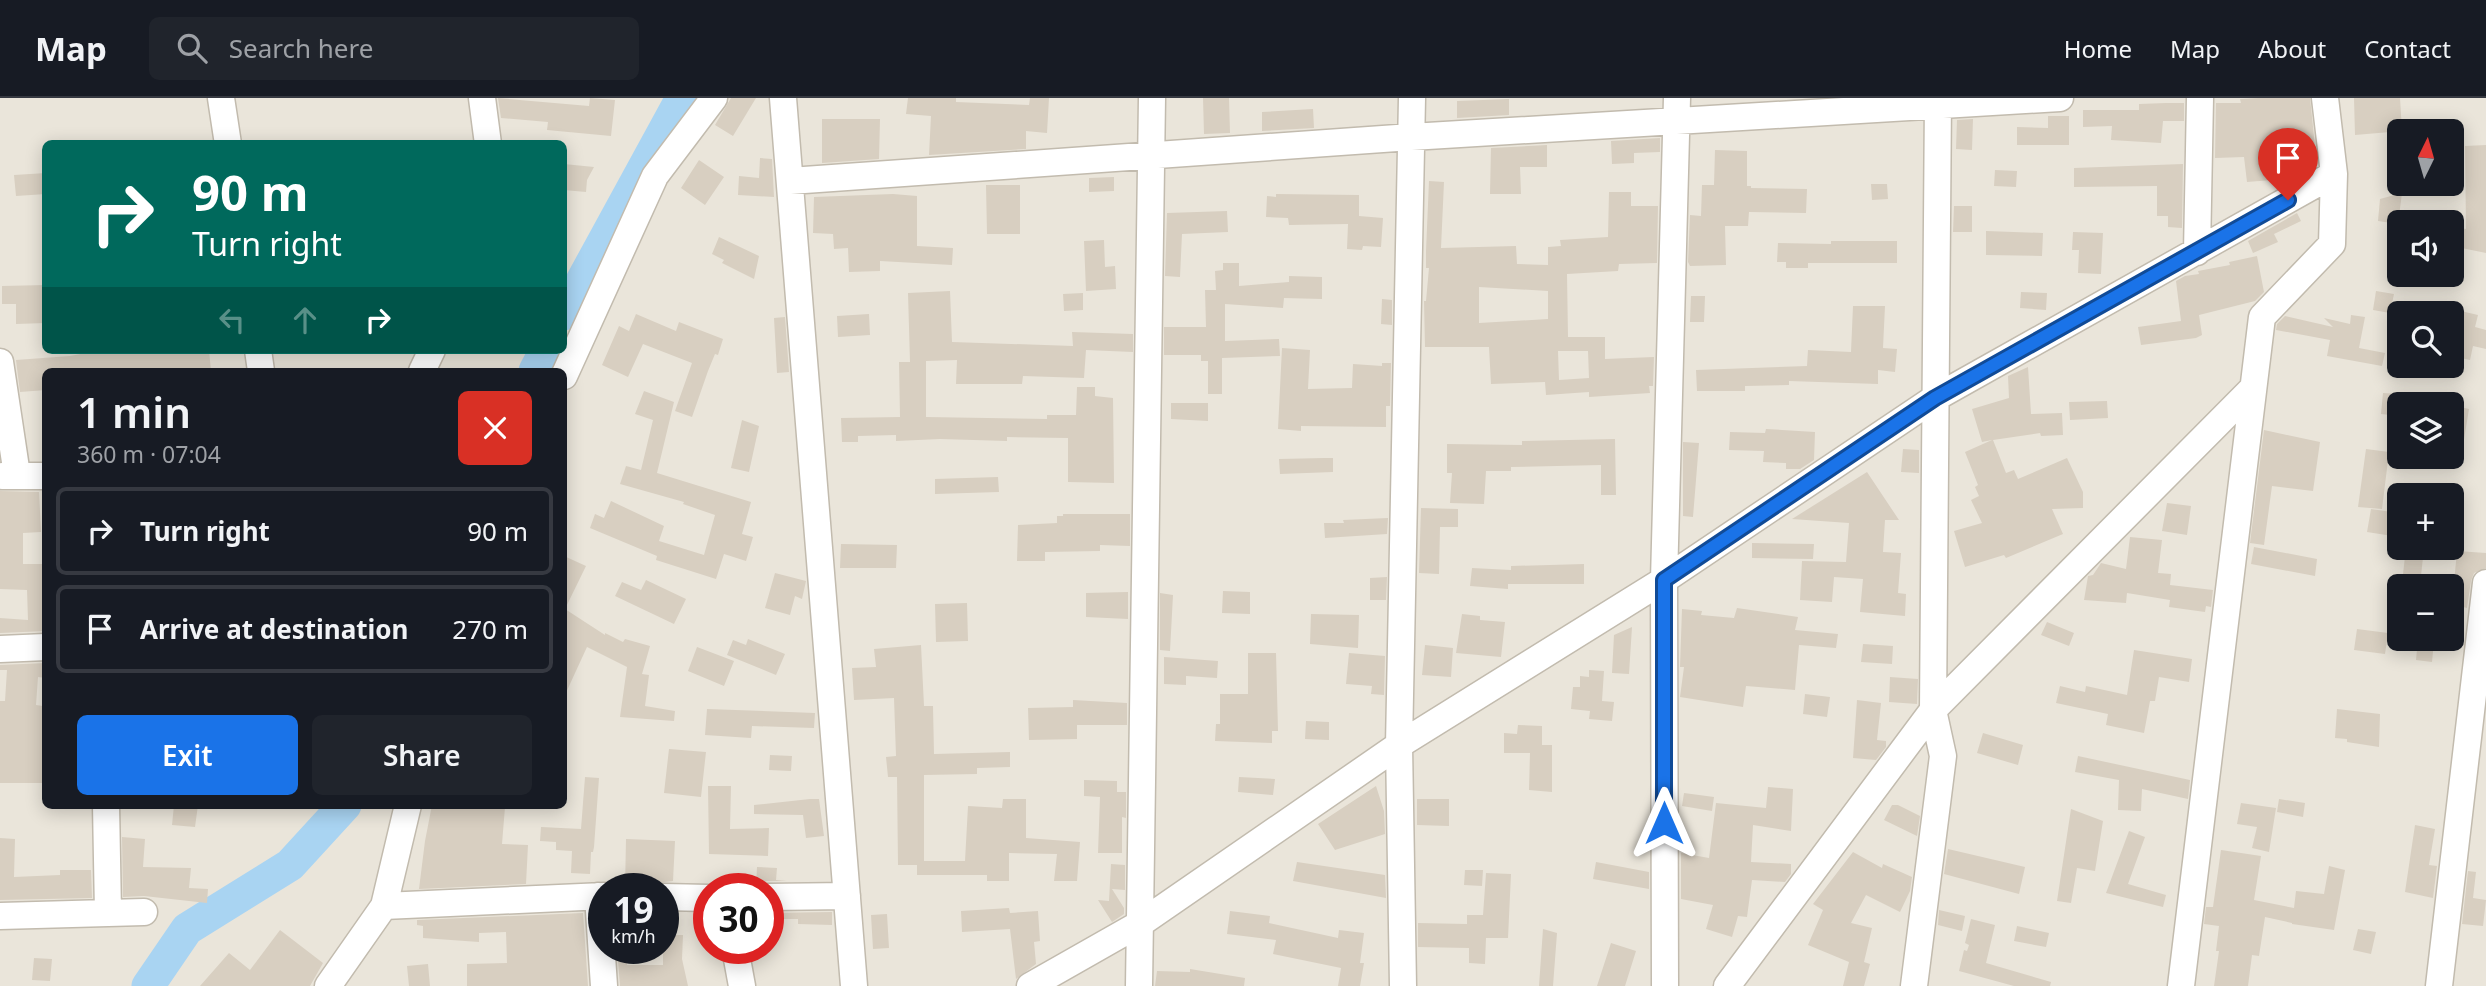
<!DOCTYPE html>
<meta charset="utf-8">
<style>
body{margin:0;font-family:"Noto Sans",sans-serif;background:#20242c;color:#f1f3f6;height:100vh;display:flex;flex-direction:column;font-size:26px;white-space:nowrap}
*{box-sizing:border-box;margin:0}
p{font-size:23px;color:#9ea1a6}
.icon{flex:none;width:38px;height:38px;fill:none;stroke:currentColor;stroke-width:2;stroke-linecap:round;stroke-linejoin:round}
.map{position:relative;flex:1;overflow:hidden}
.drawer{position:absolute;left:42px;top:270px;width:525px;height:441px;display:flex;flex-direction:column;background:#171b24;border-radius:10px;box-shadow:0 4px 18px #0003}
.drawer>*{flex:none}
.hud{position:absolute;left:42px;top:42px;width:525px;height:214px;border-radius:10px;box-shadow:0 4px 18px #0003;background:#00695c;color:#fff;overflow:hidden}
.needle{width:46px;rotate:5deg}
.buttons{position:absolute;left:2387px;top:21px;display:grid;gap:14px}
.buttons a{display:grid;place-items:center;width:77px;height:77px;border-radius:10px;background:#171b24;box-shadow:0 4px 18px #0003;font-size:35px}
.speed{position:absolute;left:588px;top:775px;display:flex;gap:14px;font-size:35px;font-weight:700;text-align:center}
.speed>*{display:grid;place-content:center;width:91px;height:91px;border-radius:50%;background:#171b24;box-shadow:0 4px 18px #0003;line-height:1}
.speed small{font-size:18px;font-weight:400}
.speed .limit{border:10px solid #d22;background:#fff;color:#111}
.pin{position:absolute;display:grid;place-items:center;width:60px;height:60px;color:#fff;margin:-72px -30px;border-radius:50% 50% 50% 0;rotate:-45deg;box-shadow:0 0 7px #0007}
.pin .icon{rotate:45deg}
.me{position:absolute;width:77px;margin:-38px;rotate:0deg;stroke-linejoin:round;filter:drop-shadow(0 0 5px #0008)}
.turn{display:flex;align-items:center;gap:24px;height:147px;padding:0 35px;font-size:32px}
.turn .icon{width:91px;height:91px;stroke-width:2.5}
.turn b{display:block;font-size:49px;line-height:60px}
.lanes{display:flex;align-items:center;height:66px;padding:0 35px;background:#0003;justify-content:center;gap:35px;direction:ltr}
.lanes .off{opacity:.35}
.round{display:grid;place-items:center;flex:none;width:74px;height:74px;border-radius:10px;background:#20242c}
.overview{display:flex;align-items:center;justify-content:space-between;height:119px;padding:0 35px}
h1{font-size:42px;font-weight:600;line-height:52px}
.primary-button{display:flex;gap:14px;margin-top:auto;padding:14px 35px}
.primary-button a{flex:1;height:80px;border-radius:10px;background:#1a73e8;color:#fff;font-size:28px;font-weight:600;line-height:80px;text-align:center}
.primary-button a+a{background:#20242c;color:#f1f3f6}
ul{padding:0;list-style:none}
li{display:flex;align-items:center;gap:21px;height:88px;margin:0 14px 10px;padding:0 21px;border:4px solid #363941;border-radius:10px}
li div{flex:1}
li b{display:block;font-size:26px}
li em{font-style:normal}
header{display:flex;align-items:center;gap:42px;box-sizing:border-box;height:98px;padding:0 35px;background:#171b24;border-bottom:2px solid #363941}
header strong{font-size:33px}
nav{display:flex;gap:38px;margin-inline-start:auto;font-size:24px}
.search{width:490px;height:63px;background:#20242c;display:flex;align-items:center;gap:18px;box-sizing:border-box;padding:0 24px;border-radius:10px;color:#9ea1a6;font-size:26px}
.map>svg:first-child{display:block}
.residential{fill:#eae5da;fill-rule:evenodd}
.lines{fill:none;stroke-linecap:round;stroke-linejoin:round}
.river{stroke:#a9d4f2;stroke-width:33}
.building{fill:#d8cfc1;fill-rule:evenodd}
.minor-casing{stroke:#c2bbae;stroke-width:29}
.minor{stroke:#fff;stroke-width:26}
.route-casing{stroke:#114b97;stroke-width:18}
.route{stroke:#1a73e8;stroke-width:12}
</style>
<header>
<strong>Map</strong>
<div class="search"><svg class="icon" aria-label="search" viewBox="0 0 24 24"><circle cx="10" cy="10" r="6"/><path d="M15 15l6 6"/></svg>Search here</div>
<nav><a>Home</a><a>Map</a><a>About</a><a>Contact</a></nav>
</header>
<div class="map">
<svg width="2486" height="888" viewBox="0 0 2486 888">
<rect width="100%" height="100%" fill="#f6f3ec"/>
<!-- residential -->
<path class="residential" d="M0,0H2486V888H0ZM2399,33H2452V86H2399ZM46,46H564V252H46ZM2399,124H2452V177H2399ZM2399,215H2452V268H2399ZM46,273H564V707H46ZM2399,306H2452V359H2399ZM2399,397H2452V450H2399ZM2399,488H2452V541H2399ZM604,791H663V850H604ZM709,791H768V850H709Z"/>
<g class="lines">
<!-- river -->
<path class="river" d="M564,216L682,0
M535,273L546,252
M148,888L187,831L290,767L345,707"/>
</g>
<!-- building -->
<path class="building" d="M498,0L589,8L590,0L615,2L611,38L547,32L548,24L501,20Z
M731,0H756L733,38L715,27Z
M908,0H956V4L1029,7L1030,0H1049L1047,35L1026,33V51L929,57L931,18L906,16Z
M1203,0H1229L1230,35L1204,36Z
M2258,0H2310L2317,67L2308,73L2306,68L2271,71L2272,82L2247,84L2244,59L2215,60L2216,5H2241L2240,1Z
M2354,0H2400L2402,33L2355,37Z
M1509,1V17L1457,20V3Z
M2166,5H2184V23H2163L2161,45L2111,42L2112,28L2083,29V12H2139V6Z
M1313,11L1314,30L1262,33V14Z
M2048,18H2069V47H2017V29L2048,30Z
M822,21H880L879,61L822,65Z
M1973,21L1972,52L1956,51L1957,22Z
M1660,40V54L1634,55V65L1612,66L1611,43Z
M1547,47V69H1520L1521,96H1490L1491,50Z
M2486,47V155L2452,148V129L2466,131L2465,48Z
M1715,52L1747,53V88H1751V90L1807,91L1806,115L1749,114L1748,128H1725L1726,167L1690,168L1688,164L1690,117L1701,118L1702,87H1714Z
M760,60L772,61L774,99L738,97L739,78L759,80Z
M699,62L724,79L705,107L681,90Z
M564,66L594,69L587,82L586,94L564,92Z
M2183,66L2182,130L2168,129V118H2157V88L2074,89V70Z
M1995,72L2017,73L2016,89L1994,88Z
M46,75V96L16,98L14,77Z
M1114,79V93L1089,94V80Z
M1429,83L1444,84L1441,150L1516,148L1517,166L1548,167V149L1561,148L1560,142L1608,139L1609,94H1631V108H1658L1657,165L1619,166L1618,173L1567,176L1568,239H1605V261L1654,259L1653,288H1649L1650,295L1589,299V294L1546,297L1545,284L1491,286L1489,249H1425L1424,203H1426L1429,170H1426V153ZM1479,189L1548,193V221L1479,225ZM1558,253H1588L1589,280L1559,282Z
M1871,86H1887L1888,101L1872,102Z
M986,87H1020V136H987Z
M2402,95L2398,126L2378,123L2380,101Z
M893,96L917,98V148L953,150L952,167L880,163V173L849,174L848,150L834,151L833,136L813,135L814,99Z
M1276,96L1359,97V118L1383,120L1381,149L1363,148L1362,152L1347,151L1348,126L1289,127L1288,120L1266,119L1267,98L1276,99Z
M1954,108H1972V134H1953Z
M1227,113L1228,134L1182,136L1180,179L1165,178L1167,115Z
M2297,115L2301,123L2274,136L2278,144L2253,155L2248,143Z
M1986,133L2043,135L2042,158L1986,157Z
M2073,134L2103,135L2101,176L2078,175L2079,152H2072Z
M719,139L759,158L754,181L722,165L724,162L712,156Z
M1104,142L1105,169L1115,168L1116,191L1086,193L1084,143Z
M1831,143H1897V165H1808V170H1786V164H1777L1778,145L1831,146Z
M2257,158L2264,194L2255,203L2199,217L2202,237L2196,240L2141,247L2138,229L2181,223L2176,183L2185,178L2199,176L2198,173L2230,167L2229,164Z
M1223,165H1239V188L1289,184V178L1322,179V201L1284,200L1283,210L1225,206V243L1279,241L1280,258L1222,260V296H1208V263H1201V257H1164V229H1206L1205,192H1216L1215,173L1223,172Z
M46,187V225L16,226V206H2V188Z
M950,193L952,244L1073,248L1072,234L1133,236V254L1086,252L1084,280L1023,278L1022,286H956L957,262L926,263V319L1047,321V317H1076L1077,289H1095V298L1113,300L1114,385L1068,384V340L1007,339V343L940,341L896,343V337L858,338V344H842L841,320L900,319L899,264H910L908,195Z
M2376,193L2394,196L2390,215L2373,212Z
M2021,194L2047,195L2046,212L2020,210Z
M1083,195V212L1064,213L1063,196Z
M1691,198H1705L1704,224H1690Z
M1382,201L1392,202V227L1381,226Z
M1853,208H1885L1883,250L1897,251L1895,274L1878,272V286L1789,283V287L1745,288V293H1697L1696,272L1807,268L1808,252L1851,254Z
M2452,211L2478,217L2475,229L2486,232V251L2473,248L2470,262L2452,258Z
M636,216L676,233L679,224L723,241L718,257L715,256L708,273L692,319L675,313L692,265L643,246L628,279L602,267L619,228L629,233Z
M869,216L870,237L838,239L837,218Z
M2351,217L2365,219L2359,250L2385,255L2382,268L2327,258L2330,242L2276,232L2277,226L2285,218L2333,229L2324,220L2350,226Z
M785,219L789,274L777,275L774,220Z
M1282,250L1310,252L1308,291L1352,290L1353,266L1382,268V265H1391L1390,308H1386V329L1301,328V333L1278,331Z
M101,252H209L211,273H196L195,270L169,273H133V271L46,273V292L20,294L16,262L70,258Z
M2028,269L2031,316L2062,315L2063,337L2041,338L2040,335L1993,342L2006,375L2014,372L2018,381L2067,360L2083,394V410L2052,411L2063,436L2006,460L2004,457L1965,469L1954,433L1982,425L1971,402L1979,398L1975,389L1978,387L1965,354L1992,342L1982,344L1972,311L2009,300L2008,278Z
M644,293L674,304L657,375L751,404L742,436L753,439L746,463L724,456L716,481L656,462L657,458L590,430L595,416L604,420L611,403L664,428L659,443L704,457L715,417L683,406L684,404L620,386L626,368L641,372L653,322L635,316Z
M2383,295L2399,296V318L2381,316Z
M2107,303L2108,320L2070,322L2069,304Z
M1171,305H1208V323L1171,321Z
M2452,307L2469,311L2460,366H2452Z
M742,322L759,328L749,374L731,370Z
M1766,331L1815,334L1814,362L1800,371H1786V365L1763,364L1764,353L1729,352L1730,334L1765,335Z
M2264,332L2320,344L2313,393L2272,388L2264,447L2250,445Z
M1615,341L1616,397H1601V367L1511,369V373H1486L1484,406L1450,405L1452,375H1447V346L1522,347V343Z
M1683,344L1699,345L1693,419L1683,418Z
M1903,351L1919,352V375L1901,374Z
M2366,351L2389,354L2382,411L2358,409Z
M1324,360H1333V374L1280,376L1279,361Z
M1867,374L1899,422H1885L1883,454L1901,455L1898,495L1906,496L1905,518L1860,514L1863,481L1834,479L1832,504L1800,502L1802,463L1846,464L1849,425L1792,421Z
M998,379L999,394L935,396V381Z
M0,393L39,394L41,434L23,435V466H46V533L0,535V520L28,522L27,492L0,491Z
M2167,405L2191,408L2187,437L2162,433Z
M1421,410L1458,411V429H1440L1439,476L1419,475Z
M2371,411L2399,415V439L2367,434Z
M1063,416H1130V448L1100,447V453L1045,454V463H1017L1018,427L1057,425V418H1063Z
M1388,420L1387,436L1325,440L1324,425H1344L1343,422Z
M2130,439L2162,442L2158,475L2171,476L2170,487L2213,492L2211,509L2206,508L2205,514L2169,509L2170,502L2127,495L2126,505L2084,502L2088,478L2093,477L2101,465L2126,471Z
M1752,445L1814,446L1813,461L1752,460Z
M841,446L897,447L896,470H840Z
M2254,449L2317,461L2315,478L2251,466Z
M2406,450H2424L2421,478L2403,476Z
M2457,453L2486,455V470L2474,475L2471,483L2467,510L2452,506Z
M564,458L586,468L565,511L605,537V535L623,544L625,541L650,548L642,576L649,577L645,608L675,613L674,623L620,619L627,569L587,549L564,599Z
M1584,466V486H1508V491L1470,488L1472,470L1511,472V468Z
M775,475L806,483L802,501L795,498L790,517L765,510Z
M1387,479L1386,502H1370V480Z
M646,482L686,501L674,526L615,498L622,484L641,492Z
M1223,493L1250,494V516L1222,515Z
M1128,494V521L1086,519V495Z
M1160,495L1173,497L1170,553L1160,552Z
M967,505L968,543L936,544L935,506Z
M1737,510L1798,519L1795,532L1838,536L1836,550L1799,547L1795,592L1746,588L1743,609L1680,599L1684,569H1680L1682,511L1702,513L1701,517L1734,520Z
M1311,516L1359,517L1358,550L1310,546Z
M1462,516L1480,518V522L1505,524L1501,559L1456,555Z
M2047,524L2074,535L2069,548L2041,537Z
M1632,529L1629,576L1612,575L1614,537Z
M2357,531L2388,535L2385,556L2354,552Z
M748,541L785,556L776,577L727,557L733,542L746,547Z
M2418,541L2434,543L2432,564L2416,562Z
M1863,546L1893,548L1892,566L1861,564Z
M921,547L924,608H933L934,656L1010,654V669L977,670V676L924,677V763H965L968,708L1002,710L1003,701H1026V740L1080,744L1077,783H1054L1057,756L1009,755V783H987V777H917V767H898L897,679H888L886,659L896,658L894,600L854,602L852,570L876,569L874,551Z
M1425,547L1453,550L1451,579L1422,577Z
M697,549L734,563L724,588L688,573Z
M2134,552L2192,561L2189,584L2159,579L2155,603H2150L2144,635L2106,627L2108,616L2056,605L2060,588L2085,594L2086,588L2127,597Z
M1248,555H1276L1278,633H1272V645L1215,643L1216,626H1220V596H1248Z
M1349,555L1385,558L1384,597L1371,596L1372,588L1346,586Z
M1164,559L1218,563L1217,580L1186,578V587L1164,586Z
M46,565V580L38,579L36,607L43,608L42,630H46V685H0V603H5L7,572H0V567Z
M1589,572L1604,573L1602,603L1614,604L1612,623L1589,621L1590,613L1571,611L1573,589H1580V578L1589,579Z
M1890,579L1918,581L1917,606L1889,604Z
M1805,596L1830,599L1827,619L1803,616Z
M1073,602L1127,605V627H1077V641L1029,642L1028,610L1073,609Z
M1857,602L1881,605L1877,642L1886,643V649L1876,662L1853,660Z
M707,611L815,615L814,630L752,628L751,640L705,637Z
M2337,611L2380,616L2379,649L2347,644V641L2335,640Z
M1306,623L1329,624V642L1305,641Z
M1518,627L1542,628V647H1552V694L1529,692L1530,655H1504V635L1517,636Z
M1983,635L2023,647L2018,667L1977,655Z
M669,651L706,654L701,699L664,695Z
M770,657L792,658L791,673L769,672Z
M2078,658L2190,682L2188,701L2142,691L2141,713L2118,712L2119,682L2075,674Z
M585,679L599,680L594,749L593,754H591L590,776L571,775L572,753L556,752V744L540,743L541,729L581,731Z
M1239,679L1275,681L1273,697L1238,694Z
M1084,682L1117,683V694H1126V720L1122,719V755H1098L1100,699L1084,698Z
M708,688H731L730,731L769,730L768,758L709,756Z
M1376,688L1384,713L1385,736L1335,752L1318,726Z
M1768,689L1793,691L1791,733L1753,727L1751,764L1791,766V776L1785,784L1752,782L1747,819L1738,818L1732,839L1706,831L1713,807L1681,801V755L1709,760L1716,705L1766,710Z
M1684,695L1714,699L1712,713L1682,708Z
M810,701H819L824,738L806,740L803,717L754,716V707Z
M1417,701H1449V728L1417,727Z
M2279,701L2305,705L2303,719L2277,714Z
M2241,705L2276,710L2269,754L2252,750L2257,729L2237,726Z
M174,707H198L195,729L172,727Z
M432,707L505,709L502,746L528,747L526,786L419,791L425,743Z
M1892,707H1898L1920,718L1917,738L1884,722Z
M2071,711L2103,723L2095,773L2077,770L2071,805L2057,803Z
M2415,727L2435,731L2429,767L2437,768L2433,800L2405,794Z
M2129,733L2145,739L2128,786L2166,797L2163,809L2106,795Z
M122,739L145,741L143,769L191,770L189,790L208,791L207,805L144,798L123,799Z
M0,740L15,741L14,779L60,777V772H91L92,800L0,802Z
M626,741L675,743L673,783L656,785L650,791H625Z
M1948,751L2025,769L2019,796L1944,776Z
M2221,752L2261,758L2254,802L2294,810L2296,793L2324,796L2329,768L2345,772L2334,832L2292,826V825L2265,819L2259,858L2252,857L2248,888H2214L2219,853H2216L2219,828L2204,826L2206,809H2213Z
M1853,754L1882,770L1883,766L1912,779L1910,793L1900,814L1866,797L1851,825L1872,830L1864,864L1870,866L1864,888H1843L1849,864L1808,847L1823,812L1813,806Z
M1297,764L1385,777L1386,800L1293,783Z
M1596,764L1649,774V791L1593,781Z
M1111,766L1125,767V792L1112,791L1124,810V816L1112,824L1098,802L1109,803Z
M757,769L777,770L776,782L787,783H767L756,789Z
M1465,772H1483L1482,788L1464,787Z
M2468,773L2476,774L2473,800L2486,802L2483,828L2462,826Z
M1486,775L1511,776L1508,840H1486L1485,866L1469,865V850L1418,849V825L1467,826V817H1483Z
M1009,810L1010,815L1038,813L1040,843L1034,844L1036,866L1016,881L1010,831L962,834L961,813Z
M1939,812L1965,818L1962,833L1938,827Z
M1230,813L1270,818L1269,825L1338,840L1339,832L1364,835L1360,865H1364L1360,888H1338L1341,870L1273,856L1276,842L1227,836Z
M832,814V827L798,826V821H768V815Z
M583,815L588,888H467V866L507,865L506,834L479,835V844L423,840V828L417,827V822Z
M887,816L889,850L873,851L871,817Z
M1971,821L1995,827L1986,865L2051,884L2050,888H2014L1959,873L1964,852L1967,853L1969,847L1965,845Z
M2017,828L2049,835L2046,849L2014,843Z
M1543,831L1557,835L1553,888H1539Z
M2358,831L2376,834L2371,856L2353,852Z
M280,832L323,865L310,888H200L229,855L250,872Z
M663,837H683L682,861L688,888H620L617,850H628L627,867H663Z
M1611,845L1636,853L1625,888H1597Z
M34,860L52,861L50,883L32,882Z
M428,866L430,888H409L407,868Z
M1190,871L1245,880L1244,888H1155L1157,873L1190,874Z"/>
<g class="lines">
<!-- minor casing -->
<g class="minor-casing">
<path id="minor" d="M221,0L228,46
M482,0L488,46
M783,0L854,888
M790,83L1411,39L2060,0
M2197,154L2200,0
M258,252L261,273
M0,264L17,377
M422,273L432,252
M564,278L655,78L714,0
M2,378H46
M0,551L46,549
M106,707L108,815
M598,798L604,888
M663,799L709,800
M768,799L847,798
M384,808L604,798
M0,818L144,814
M735,850L742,888
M328,888L384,808L408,707
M1030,888L1141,825L1399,647L1664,482L1935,300L2334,76
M1139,888L1152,0
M1403,888L1399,647L1412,0
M1665,888L1664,482L1677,0
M1727,888L1933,612L2253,290
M1914,888L1943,658L1933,612L1938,0
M2181,888L2262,219L2332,146L2334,76L2325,0
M2439,888L2486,485"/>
</g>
<!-- minor -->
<use href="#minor" class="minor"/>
</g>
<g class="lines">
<!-- route casing -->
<g class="route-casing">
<path id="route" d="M1664,725V482L1935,300L2288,102"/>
</g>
<!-- route -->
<use href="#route" class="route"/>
</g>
</svg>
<div class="buttons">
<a><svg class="needle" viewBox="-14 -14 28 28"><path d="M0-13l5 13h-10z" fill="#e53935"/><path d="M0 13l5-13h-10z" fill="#9ea1a6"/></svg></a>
<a><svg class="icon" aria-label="sound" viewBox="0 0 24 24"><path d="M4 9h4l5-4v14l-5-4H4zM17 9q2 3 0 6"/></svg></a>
<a><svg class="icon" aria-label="search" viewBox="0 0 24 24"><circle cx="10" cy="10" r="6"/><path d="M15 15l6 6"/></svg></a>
<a><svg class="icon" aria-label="layers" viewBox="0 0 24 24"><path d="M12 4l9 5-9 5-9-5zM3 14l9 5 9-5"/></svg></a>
<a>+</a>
<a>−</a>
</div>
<div class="speed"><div>19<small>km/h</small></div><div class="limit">30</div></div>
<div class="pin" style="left:2288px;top:102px;background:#d93025"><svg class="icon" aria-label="arrive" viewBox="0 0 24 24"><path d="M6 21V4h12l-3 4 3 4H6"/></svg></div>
<svg class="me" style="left:1664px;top:725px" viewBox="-20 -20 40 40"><path d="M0-17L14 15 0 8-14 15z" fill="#1a73e8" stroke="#fff" stroke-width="4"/></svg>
<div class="hud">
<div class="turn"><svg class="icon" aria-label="right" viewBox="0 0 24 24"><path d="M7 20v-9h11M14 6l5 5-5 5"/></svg><div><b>90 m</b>Turn right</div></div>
<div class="lanes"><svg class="icon off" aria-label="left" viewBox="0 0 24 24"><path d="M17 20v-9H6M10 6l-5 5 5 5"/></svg><svg class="icon off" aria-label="ahead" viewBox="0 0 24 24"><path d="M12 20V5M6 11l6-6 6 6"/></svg><svg class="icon" aria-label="right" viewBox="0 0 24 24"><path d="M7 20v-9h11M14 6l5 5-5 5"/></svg></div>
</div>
<section class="drawer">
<div class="overview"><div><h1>1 min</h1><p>360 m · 07:04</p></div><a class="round" style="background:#d93025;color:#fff"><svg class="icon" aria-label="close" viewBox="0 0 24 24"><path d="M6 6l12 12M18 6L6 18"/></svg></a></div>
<ul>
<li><svg class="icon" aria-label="right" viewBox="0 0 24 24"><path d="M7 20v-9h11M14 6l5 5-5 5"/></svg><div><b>Turn right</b></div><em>90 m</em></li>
<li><svg class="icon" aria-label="arrive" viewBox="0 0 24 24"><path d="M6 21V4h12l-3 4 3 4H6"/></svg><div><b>Arrive at destination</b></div><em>270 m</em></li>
</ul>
<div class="primary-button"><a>Exit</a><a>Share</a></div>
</section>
</div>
